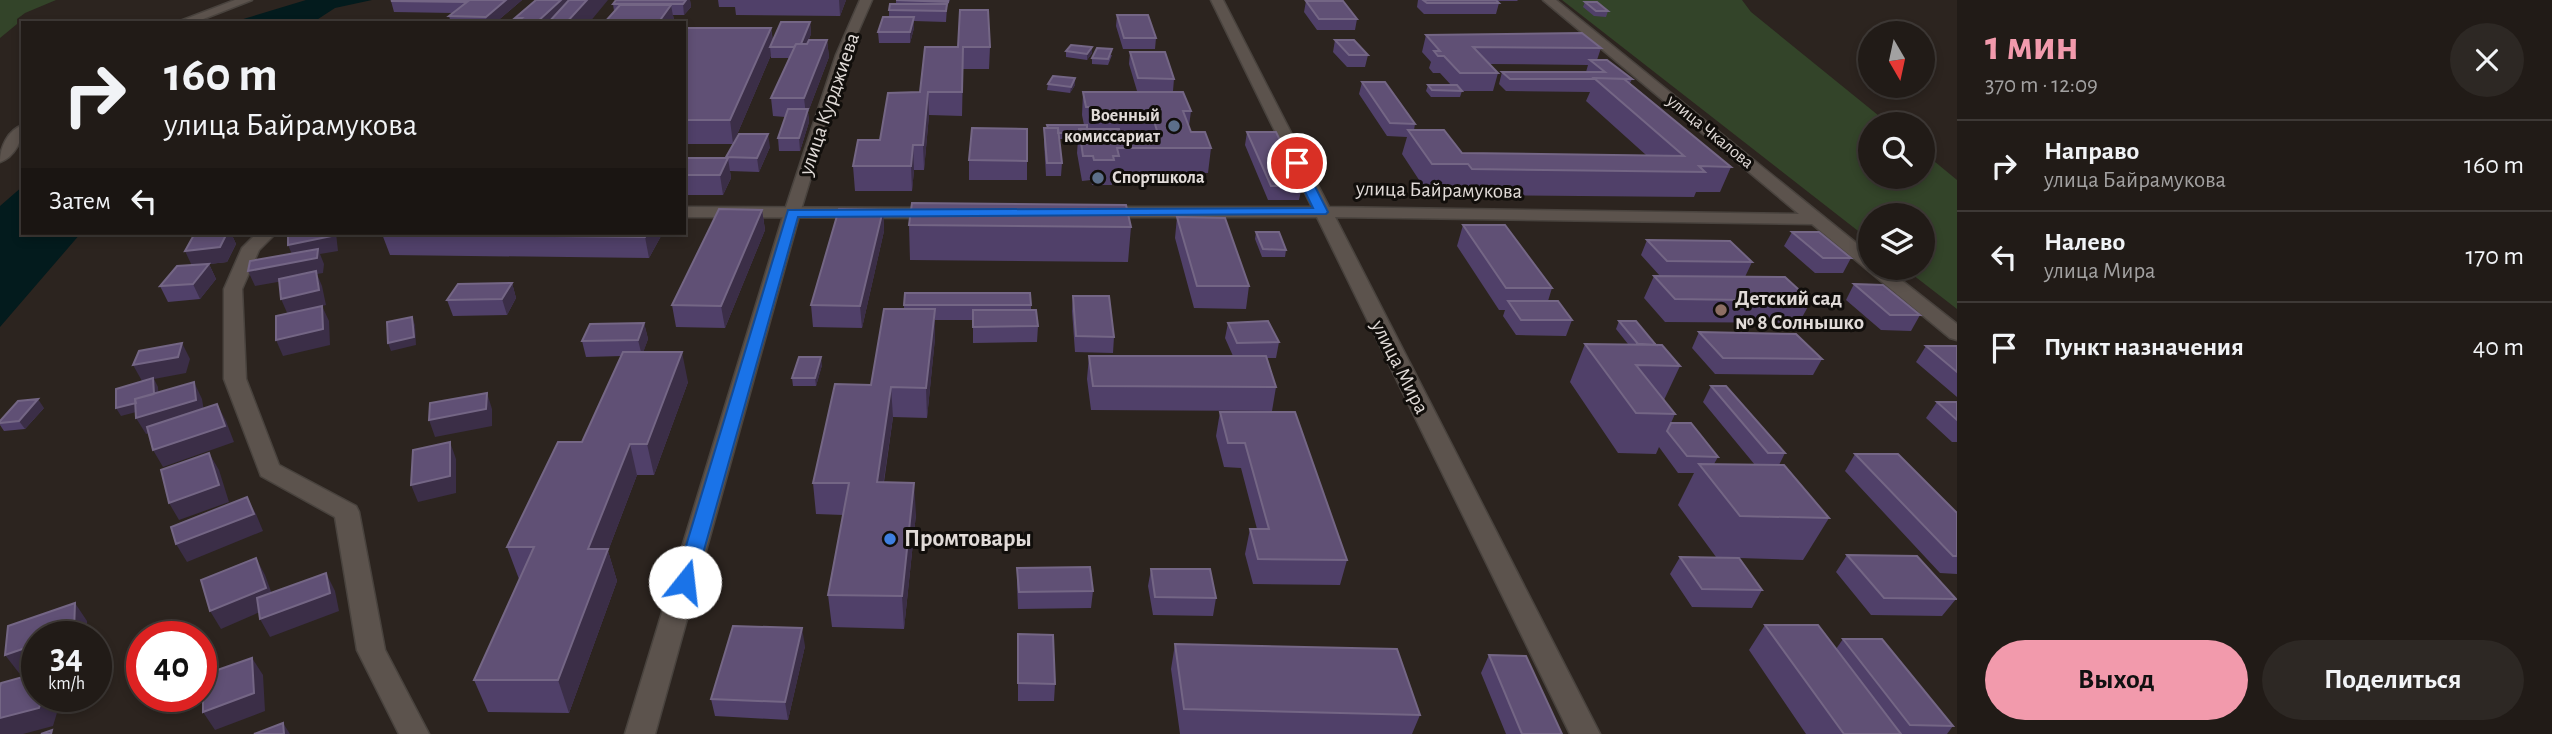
<!DOCTYPE html>
<html lang="ru">
<meta charset="utf-8">
<style>
body{margin:0;font-family:"Alegreya Sans",sans-serif;background:#2d2824;color:#f1f3f6;height:100vh;display:flex;flex-direction:column;font-size:26px;white-space:nowrap}
*{box-sizing:border-box;margin:0}
p{font-size:23px;color:#a2a1a1}
.icon{flex:none;width:38px;height:38px;fill:none;stroke:currentColor;stroke-width:2;stroke-linecap:round;stroke-linejoin:round}
.map{position:relative;flex:1;overflow:hidden}
.drawer{display:flex;flex-direction:column;background:#211b17;width:595px}
.drawer>*{flex:none}
.hud{position:absolute;left:21px;top:21px;width:665px;height:214px;border-radius:0px;box-shadow:0 4px 10px #0003,0 0 0 2px #3e3936;background:#211b17;color:#f1f3f6;overflow:hidden}
.needle{width:46px;rotate:171deg}
.tools{position:absolute;left:1858px;top:21px;display:grid;gap:14px}
.tools a{display:grid;place-items:center;width:77px;height:77px;border-radius:50%;background:#211b17;box-shadow:0 4px 10px #0003,0 0 0 2px #3e3936;font-size:35px}
.speed{position:absolute;left:21px;top:621px;display:flex;gap:14px;font-size:35px;font-weight:700;text-align:center}
.speed>*{display:grid;place-content:center;width:91px;height:91px;border-radius:50%;background:#211b17;box-shadow:0 4px 10px #0003,0 0 0 2px #3e3936;line-height:1}
.speed small{font-size:18px;font-weight:400}
.speed .limit{border:10px solid #d22;background:#fff;color:#111}
.pin{position:absolute;display:grid;place-items:center;width:60px;height:60px;color:#fff;margin:-30px;border:4px solid #fff;border-radius:50%;box-shadow:0 2px 7px #0007}
.me{position:absolute;width:77px;margin:-38px;rotate:16deg;stroke-linejoin:round;filter:drop-shadow(0 0 5px #0008)}
.turn{display:flex;align-items:center;gap:24px;height:147px;padding:0 28px;font-size:32px}
.turn .icon{width:91px;height:91px;stroke-width:2.5}
.turn b{display:block;font-size:49px;line-height:60px}
.then{display:flex;align-items:center;height:66px;padding:0 28px;background:#0003;gap:14px;font-size:26px}
.round{display:grid;place-items:center;flex:none;width:74px;height:74px;border-radius:37px;background:#2d2824}
.overview{display:flex;align-items:center;justify-content:space-between;height:119px;padding:0 28px}
h1{font-size:42px;font-weight:700;line-height:52px;color:#f29aac}
.action{display:flex;gap:14px;margin-top:auto;padding:14px 28px}
.action a{flex:1;height:80px;border-radius:42px;background:#f29aac;color:#111;font-size:28px;font-weight:700;line-height:80px;text-align:center}
.action a+a{background:#2d2824;color:#f1f3f6}
ul{padding:0;list-style:none}
li{display:flex;align-items:center;gap:21px;height:91px;padding:0 28px;border-top:2px solid #3e3936}
li div{flex:1}
li b{display:block;font-size:26px}
li em{font-style:normal}
main{display:flex;flex:1;min-height:0}
.map>svg:first-child{display:block}
.green{fill:#334429}
.water{fill:#031b1d}
.lines{fill:none;stroke-linecap:round;stroke-linejoin:round}
.street-casing{stroke:#49433e;stroke-width:3}
.secondary-casing{stroke:#49433e;stroke-width:3}
.street{fill:#5c534d;fill-rule:evenodd}
.secondary{fill:#5c534d;fill-rule:evenodd}
.wall{fill:#504069}
.shaded-wall{fill:#3b2e47}
.building{fill:#605075;stroke:#746685;stroke-width:2}
.route{fill:#1a73e8;stroke:#114b97;stroke-width:2}
.service-dot{fill:#5c6f8a;stroke:#110e0b;stroke-width:2.5}
.education-dot{fill:#8d6e63;stroke:#110e0b;stroke-width:2.5}
.shop-dot{fill:#3f7fe0;stroke:#110e0b;stroke-width:2.5}
.labels{text-anchor:middle;dominant-baseline:central;stroke-width:6;stroke-linejoin:round;paint-order:stroke}
.far-poi-label{font-size:18px;font-weight:bold;fill:#e1dbd8;stroke:#110e0b;text-anchor:end}
.far-street-label{font-size:18px;fill:#e1dbd8;stroke:#110e0b}
.street-label{font-size:21px;fill:#e1dbd8;stroke:#110e0b}
.poi-label{font-size:21px;font-weight:bold;fill:#e1dbd8;stroke:#110e0b;text-anchor:start}
.near-poi-label{font-size:24px;font-weight:bold;fill:#e1dbd8;stroke:#110e0b;text-anchor:start}
</style>
<main>
<div class="map">
<svg width="1957" height="734" viewBox="0 0 1957 734">
<rect width="100%" height="100%" fill="#2c241f"/>
<!-- green -->
<path class="green" d="M0,0H56L25,13L17,19V24L0,38Z
M1562,0H1742L1751,12L1889,124H1871V177H1923V152L1957,180V309L1904,268H1923V215H1871V241Z"/>
<!-- water -->
<path class="water" d="M306,0H372L335,8L312,23H230Z
M23,186V233H81L0,327V206Z"/>
<g class="lines">
<!-- street casing -->
<g class="street-casing">
<path id="street" d="M1211,0H1223L1329,207L1799,214L1543,0H1556L1871,255V268H1886L1957,324V340L1950,338L1812,224L1335,217L1600,734H1570L1317,217H1100L1092,212L1100,207H1312Z
M684,207L938,208L946,213L938,218L684,217Z
M257,233H276L259,250L242,289L246,379L279,465L356,506L359,512L385,650L429,734H399L357,650L335,517L261,476L224,379V289L242,248Z"/>
</g>
<!-- secondary casing -->
<g class="secondary-casing">
<path id="secondary" d="M235,0H252L193,23H175Z
M860,0H872L848,55L800,213L655,734H625L784,213L836,55Z
M23,125C23,139 15,157 0,162C0,147 8,130 23,125Z"/>
</g>
<!-- street -->
<use href="#street" class="street"/>
<!-- secondary -->
<use href="#secondary" class="secondary"/>
</g>
<!-- wall -->
<path class="wall" d="M522,0L495,23H451L449,16L453,13L394,12L391,1Z
M690,0L691,7L684,15H673L674,21L614,11L613,4Z
M718,0H846L840,16L736,15L735,7H719Z
M896,0H950L947,7L946,22L914,21V28L910,43H879L878,32L889,17V10L896,4Z
M1418,0H1518L1517,1H1497L1499,3L1496,14H1424L1417,7Z
M1306,1L1357,19L1355,30H1317L1304,12Z
M1585,2L1608,11L1606,17L1594,16L1583,7Z
M1117,15L1156,38L1155,49H1123L1116,26Z
M810,22L811,34L807,44L827,40L829,57L808,112L809,122L800,151H779L778,138L785,117L773,116L771,98L789,58H771V55L733,144H684V28H771L773,41Z
M1426,35L1601,48L1597,60L1632,79L1630,83L1731,167L1720,192H1696L1694,197L1465,195L1461,189H1425L1402,154L1407,137L1387,136L1359,94L1362,82L1415,124L1414,130L1462,153L1646,155L1586,101L1590,92L1506,91L1499,84L1502,72H1586L1588,65L1490,64L1498,73L1493,91H1462L1460,97H1431L1426,91L1428,85H1451L1440,73H1433L1429,68L1431,62L1422,52Z
M1335,40L1368,55L1365,67H1347L1333,52Z
M925,47H990L989,69H963L962,116L929,115L924,170H914L912,191H855L853,166L880,140L920,92Z
M1066,51L1092,53L1087,60L1066,57Z
M1130,52L1174,79L1173,91H1137L1129,64Z
M1112,55L1108,65L1092,64V58Z
M1048,84L1075,85L1070,93L1047,90Z
M1083,92L1191,111L1189,126L1191,132L1211,148L1208,173L1118,172L1117,181H1112V185H1092L1091,180L1082,181L1077,153L1078,139H1059L1062,163L1061,176H1046L1044,142V128L1084,125L1082,115Z
M1027,129V180H969V160Z
M1247,132L1302,186L1299,200H1268L1245,145Z
M770,147L759,172L730,171L731,178L723,195H684V158H727Z
M762,210L765,230L725,328L676,327L672,305Z
M883,210L884,231L862,328L813,327L811,305Z
M1177,217L1249,286L1246,309L1194,308L1175,238Z
M909,225L1131,227L1128,262L910,260Z
M1463,225L1552,288L1548,301L1572,320L1566,336L1516,335L1503,316L1505,310H1499L1457,246Z
M1256,232L1286,250L1285,257H1262L1255,239Z
M1792,232L1851,258L1843,273H1815L1784,246Z
M199,233H231L236,244L227,262L209,264L216,279L200,299L168,302L160,286L192,265Z
M383,233H660L661,236L649,258L390,255L382,234Z
M1647,240L1752,262L1745,277L1811,301L1799,323L1665,322L1644,298L1654,276H1660L1641,255Z
M512,283L516,298L507,315L453,316L447,300Z
M1854,284L1920,315L1911,331L1881,330L1846,300Z
M1073,296L1114,337L1113,353L1075,352L1072,311Z
M904,305H1031V310L1038,326L1037,342L973,343V320H935V338L927,418L893,417L884,482L916,514L904,629L832,627L828,595L843,515L816,514L813,483L871,385L904,309Z
M1619,321L1656,345L1680,366L1664,400L1675,414L1671,423L1718,457L1714,464L1755,465L1703,402L1711,386L1785,453L1779,465L1829,518L1803,560L1739,558L1762,590L1752,608L1692,607L1670,574L1680,557H1716L1678,505L1694,473H1678L1659,447L1656,454L1618,453L1570,382L1585,344H1628L1616,329Z
M644,323L648,339L643,352L688,382L654,475H637L608,551L617,581L569,713L488,712L474,680L520,579H519L507,547L582,442L622,356L586,357L582,341Z
M1228,323L1279,342L1276,358H1266L1276,387L1272,411L1091,410L1087,379L1089,356H1233L1225,338Z
M1699,332L1822,359L1813,375L1715,374L1692,348Z
M1926,346H1957V397L1916,362Z
M822,365L816,386H793L792,378Z
M1937,402H1957V442H1952L1926,418Z
M44,408L25,429L4,431L0,425V421Z
M1220,412L1347,560L1340,585L1253,584L1245,554L1250,529H1257L1241,468L1224,467L1216,436Z
M1855,454L1957,513V574L1940,573L1845,471Z
M1847,555L1956,599L1942,616L1871,615L1836,572Z
M1017,568L1093,591L1091,608L1018,609L1017,585Z
M1151,569L1216,598L1213,616L1153,615L1148,586Z
M1765,625L1836,649L1843,639L1953,726L1947,734H1806L1749,650Z
M1018,634L1055,684L1054,701H1018Z
M1175,644L1420,715L1412,734H1180L1171,669Z
M805,646L788,720L715,716L711,699Z
M1489,655L1562,734H1506L1481,673Z"/>
<!-- shaded-wall -->
<path class="shaded-wall" d="M506,0H522L495,23H487L486,17Z
M561,0H573L557,23H536Z
M587,0H608L589,23H566Z
M686,0H690L691,7L684,15L683,4Z
M839,0H846L840,16Z
M671,5L674,21L673,23H658Z
M914,17V28L910,43V32Z
M810,22L811,34L801,58L800,47Z
M771,28L773,47H770L771,55L733,144L730,120Z
M827,40L829,57L808,112L809,122L800,151L799,138L806,115L804,98Z
M1092,47V53L1087,60V54Z
M1075,78V85L1070,93L1071,87Z
M928,92L929,115L924,170L923,145Z
M768,134L770,147L759,172L757,158Z
M913,145L914,170L912,191L911,166Z
M728,158L731,178L723,195L720,175Z
M762,210L765,230L725,328L721,306Z
M883,210L884,231L862,328L860,306Z
M227,233H231L236,244L227,262L192,266L185,251Z
M332,233H336L338,251L320,254L324,264L323,273L317,274L322,286L326,305L322,306L329,321L330,345L283,356L276,340L288,315L281,299L317,275L255,286L248,271L294,259L288,245Z
M647,233H660L661,236L649,258L645,237Z
M209,264L216,279L200,299L193,284Z
M512,283L516,298L507,315L502,299Z
M935,309V338L927,418L926,388Z
M412,317L415,325L416,345L391,351L388,343Z
M644,323L648,339L642,356L638,340Z
M182,343L190,359L186,373L154,379L158,387L159,406L121,416L116,408L142,381L133,365Z
M682,352L688,382L654,475L647,444Z
M821,357L822,365L816,386L815,378Z
M194,382L202,399L205,417L146,434L136,418Z
M891,387L893,417L879,513L877,482Z
M487,393L492,409V426L435,437L429,420Z
M38,399L44,408L25,429L19,421Z
M217,404L226,421L234,442L163,467L153,450Z
M450,442L456,459V493L418,502L411,485Z
M630,444L637,475L608,551L617,581L569,713L558,680L588,549Z
M209,453L219,470L229,502L179,520L169,503Z
M914,483L916,514L904,629L902,596Z
M247,497L256,514L263,531L187,562L176,544Z
M256,558L265,575L276,605L221,629L210,611Z
M326,573L335,591L339,611L270,637L260,619Z
M75,603L87,621V637H57Z
M802,628L805,646L788,720L785,702Z
M37,644V667L19,673L5,655Z
M252,658L263,675L265,711L215,730L203,712Z
M43,696H62L53,726L23,734H0V718Z
M283,723L290,734H284Z"/>
<!-- building -->
<path class="building" d="M393,0H506L486,17L449,16L467,2L391,1Z
M536,0H561L536,23H516L522,18H515Z
M569,0H587L566,23H548Z
M616,0H686L683,4H613Z
M896,0H948V2Z
M1423,0H1496L1499,3H1427Z
M1306,1H1343L1357,19H1319Z
M1585,2H1597L1608,11H1596Z
M890,4H947L946,11L889,10Z
M620,5H671L658,23H604Z
M960,10H988L990,47H963L962,92H928L923,145H913L911,166H853L858,140H880L888,93L920,92L925,47H958Z
M1117,15H1148L1156,38H1124Z
M883,17H914L910,32H878Z
M781,22H810L801,44H796L794,47H770Z
M684,28H771L730,120H684Z
M1582,33L1601,48L1473,47L1498,73H1460L1444,56H1438L1434,51H1440L1426,35Z
M809,40H827L804,98H771L796,44H807Z
M1335,40H1354L1368,55H1349Z
M1071,45L1092,47L1087,54L1066,51Z
M1097,48L1112,49L1108,59L1092,58Z
M1130,52H1165L1174,79L1138,78Z
M1590,60H1607L1632,79L1594,78L1595,79H1510L1502,72H1605Z
M1053,76L1075,78L1071,87L1048,84Z
M1594,78L1624,79L1731,167L1699,166L1705,172L1472,169L1468,164H1432L1408,130H1444L1462,153L1684,156Z
M1362,82H1385L1415,124L1390,123Z
M1428,85H1457L1462,91L1432,90Z
M1083,92H1183L1191,111H1183L1191,132H1205L1211,148H1117L1119,156H1113L1114,160H1094L1093,156H1083L1079,129H1119L1120,134H1158L1154,121H1097L1094,107H1086Z
M788,109H808L799,138H778Z
M1047,125H1087V129H1079V133H1058V128H1048Z
M972,128L1027,129V161L969,160Z
M1044,128H1058L1062,163H1047Z
M1247,132H1276L1302,186H1271Z
M739,134H768L757,158L726,157Z
M684,158H728L720,175H684Z
M912,203L1126,205L1131,227L909,225Z
M719,209L762,210L721,306L672,305Z
M839,209L883,210L860,306L811,305Z
M1177,217L1225,218L1249,286H1197Z
M1463,225H1505L1552,288H1506Z
M1256,232H1279L1286,250L1263,249Z
M1792,232H1819L1851,258H1823Z
M195,233H227L220,247L185,251Z
M288,233H332V236L288,245Z
M383,233H647L645,237L382,234Z
M1647,240L1730,241L1752,262L1667,261Z
M318,249L317,258L248,271L250,261Z
M209,264L193,284L160,286L177,266Z
M316,271L319,290L281,299L279,279Z
M1654,276L1785,277L1811,301L1675,299Z
M512,283L502,299L447,300L458,284Z
M1854,284L1883,285L1920,315H1890Z
M905,293H1030L1031,305H904Z
M1073,296H1109L1114,337L1076,336Z
M1508,301H1558L1572,320H1521Z
M322,306L323,329L276,340V316Z
M884,309H935L926,388L891,387L877,482L914,483L902,596L828,595L849,483H813L835,384L871,385Z
M973,310H1036L1038,326L973,327Z
M412,317L414,337L388,343L387,322Z
M1268,321L1279,342L1237,343L1228,323Z
M1619,321H1636L1656,345L1638,344Z
M644,323L638,340L582,341L590,324Z
M1699,332L1796,334L1822,359L1723,358Z
M182,343L178,357L133,365L139,351Z
M1585,344L1662,345L1680,366L1636,365L1675,414L1636,413Z
M1926,346H1957V372Z
M623,352H682L647,444H630L588,549H608L558,680H474L534,547H507L558,442H582Z
M1089,356H1266L1276,387L1093,386Z
M799,357H821L815,378H792Z
M153,378L154,394L135,399L136,403L116,408V389Z
M194,382L196,400L136,418L135,399Z
M1711,386H1726L1785,453H1768Z
M487,393L486,409L429,420L430,403Z
M38,399L19,421L0,423V421L18,401Z
M1937,402H1957V420Z
M217,404L225,426L153,450L147,427Z
M1220,412H1295L1347,560L1258,559L1250,529H1269L1245,443H1228Z
M1671,423H1691L1718,457L1687,456L1667,431Z
M450,442V476L411,485L413,450Z
M209,453L219,485L169,503L161,470Z
M1855,454H1898L1957,513V556H1953Z
M1699,464L1784,465L1829,518L1740,516Z
M247,497L254,514L176,544L171,527Z
M1847,555L1917,556L1956,599L1884,598Z
M1680,557L1739,558L1762,590L1702,589Z
M256,558L266,588L210,611L201,580Z
M1090,567L1093,591L1019,592L1017,568Z
M1151,569H1210L1216,598L1155,597Z
M326,573L330,593L260,619L257,598Z
M75,603L74,631L57,637H37V644L5,655L8,626Z
M1765,625H1818L1901,734H1844Z
M733,626L802,628L785,702L711,699Z
M1018,634L1053,635L1055,684L1018,683Z
M1843,639H1882L1953,726L1910,725Z
M1175,644L1397,649L1420,715L1184,709Z
M1489,655L1526,656L1562,734H1522Z
M252,658L254,693L203,712V675Z
M37,673V696H43L39,708L0,718V687L1,683Z
M283,723L284,734H254Z
M52,730L51,734H41Z"/>
<!-- route -->
<path class="route" d="M1293,160L1303,163L1328,212L1326,214L798,217L695,582L692,587L685,589L678,587L675,582L788,210L1313,208L1291,163Z"/>
<!-- markers -->
<g class="service-dot">
<circle cx="1174" cy="126" r="7"/>
<circle cx="1098" cy="178" r="7"/>
</g>
<circle class="education-dot" cx="1721" cy="310" r="7"/>
<circle class="shop-dot" cx="890" cy="539" r="7"/>
<g class="labels">
<!-- far-poi labels -->
<g class="far-poi-label">
<text x="1160" y="116">Военный<tspan x="1160" dy="21">комиссариат</tspan></text>
<text x="1112" y="178" text-anchor="start">Спортшкола</text>
</g>
<!-- far-street labels -->
<g class="far-street-label">
<text transform="translate(1710 132) rotate(39)">улица Чкалова</text>
</g>
<!-- street labels -->
<g class="street-label">
<text transform="translate(829 104) rotate(-71)">улица Курджиева</text>
<text transform="translate(1439 190) rotate(1)">улица Байрамукова</text>
<text transform="translate(1400 367) rotate(63)">улица Мира</text>
</g>
<!-- poi labels -->
<g class="poi-label">
<text x="1735" y="298">Детский сад<tspan x="1735" dy="24">№ 8 Солнышко</tspan></text>
</g>
<!-- near-poi labels -->
<g class="near-poi-label">
<text x="904" y="539">Промтовары</text>
</g>
</g>
</svg>
<div class="tools">
<a><svg class="needle" viewBox="-14 -14 28 28"><path d="M0-13l5 13h-10z" fill="#e53935"/><path d="M0 13l5-13h-10z" fill="#a2a1a1"/></svg></a>
<a><svg class="icon" aria-label="search" viewBox="0 0 24 24"><circle cx="10" cy="10" r="6"/><path d="M15 15l6 6"/></svg></a>
<a><svg class="icon" aria-label="layers" viewBox="0 0 24 24"><path d="M12 4l9 5-9 5-9-5zM3 14l9 5 9-5"/></svg></a>
</div>
<div class="speed"><div>34<small>km/h</small></div><div class="limit">40</div></div>
<div class="pin" style="left:1297px;top:163px;background:#d93025"><svg class="icon" aria-label="arrive" viewBox="0 0 24 24"><path d="M6 21V4h12l-3 4 3 4H6"/></svg></div>
<svg class="me" style="left:685px;top:582px" viewBox="-20 -20 40 40"><circle r="19" fill="#fff"/><path d="M0-13L10 11 0 6-10 11z" fill="#1a73e8"/></svg>
<div class="hud">
<div class="turn"><svg class="icon" aria-label="right" viewBox="0 0 24 24"><path d="M7 20v-9h11M14 6l5 5-5 5"/></svg><div><b>160 m</b>улица Байрамукова</div></div>
<div class="then">Затем<svg class="icon" aria-label="left" viewBox="0 0 24 24"><path d="M17 20v-9H6M10 6l-5 5 5 5"/></svg></div>
</div>
</div>
<section class="drawer">
<div class="overview"><div><h1>1 мин</h1><p>370 m · 12:09</p></div><a class="round"><svg class="icon" aria-label="close" viewBox="0 0 24 24"><path d="M6 6l12 12M18 6L6 18"/></svg></a></div>
<ul>
<li><svg class="icon" aria-label="right" viewBox="0 0 24 24"><path d="M7 20v-9h11M14 6l5 5-5 5"/></svg><div><b>Направо</b><p>улица Байрамукова</p></div><em>160 m</em></li>
<li><svg class="icon" aria-label="left" viewBox="0 0 24 24"><path d="M17 20v-9H6M10 6l-5 5 5 5"/></svg><div><b>Налево</b><p>улица Мира</p></div><em>170 m</em></li>
<li><svg class="icon" aria-label="arrive" viewBox="0 0 24 24"><path d="M6 21V4h12l-3 4 3 4H6"/></svg><div><b>Пункт назначения</b></div><em>40 m</em></li>
</ul>
<div class="action"><a>Выход</a><a>Поделиться</a></div>
</section>
</main>
